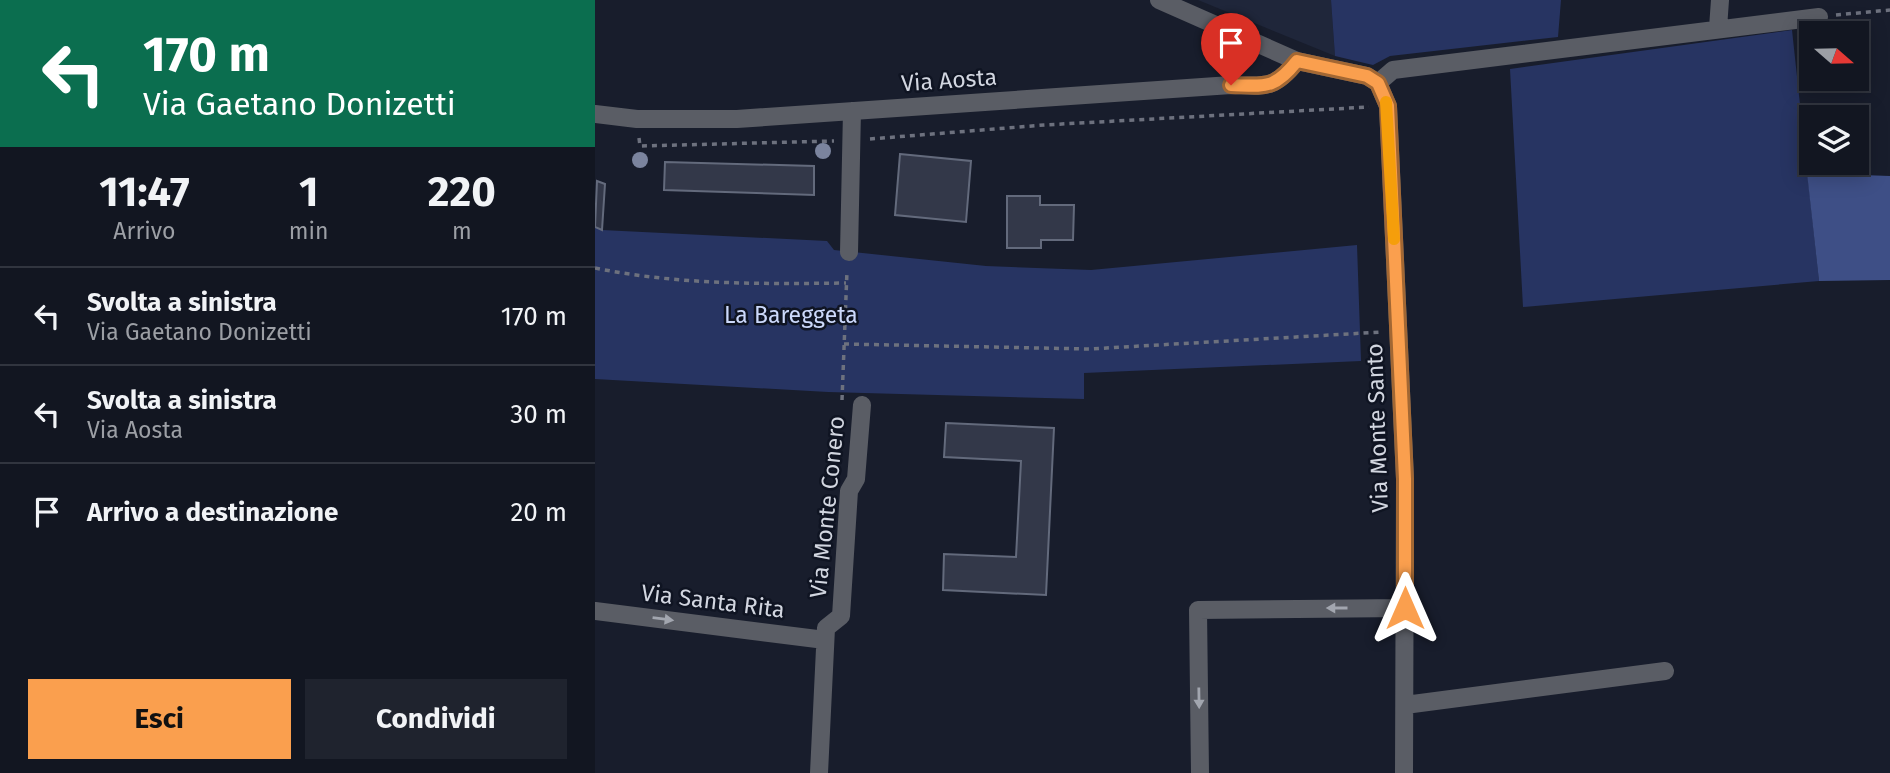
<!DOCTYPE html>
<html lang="it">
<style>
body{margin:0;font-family:"Fira Sans",sans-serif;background:#1f232e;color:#f1f3f6;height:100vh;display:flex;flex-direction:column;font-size:26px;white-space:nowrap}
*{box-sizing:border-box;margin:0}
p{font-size:23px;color:#9c9fa5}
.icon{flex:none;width:38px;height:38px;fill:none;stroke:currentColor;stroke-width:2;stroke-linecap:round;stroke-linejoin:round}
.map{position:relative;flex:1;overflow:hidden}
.panel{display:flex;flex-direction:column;background:#121621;width:595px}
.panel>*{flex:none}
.banner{background:#0b6e4f;color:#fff;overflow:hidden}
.needle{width:46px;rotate:110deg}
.fabs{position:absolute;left:1204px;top:21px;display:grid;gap:14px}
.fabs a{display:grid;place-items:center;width:70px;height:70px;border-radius:0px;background:#121621;box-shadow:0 4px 18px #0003,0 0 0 2px #31353f;font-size:35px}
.pin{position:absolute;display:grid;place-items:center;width:60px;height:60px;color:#fff;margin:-72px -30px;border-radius:50% 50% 50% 0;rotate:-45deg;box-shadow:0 0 7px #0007}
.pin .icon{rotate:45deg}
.me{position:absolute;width:77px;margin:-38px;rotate:0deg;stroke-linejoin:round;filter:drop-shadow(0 0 5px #0008)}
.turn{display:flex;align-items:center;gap:24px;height:147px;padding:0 28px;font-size:32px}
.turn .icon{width:91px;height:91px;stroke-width:2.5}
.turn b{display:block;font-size:49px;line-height:60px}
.eta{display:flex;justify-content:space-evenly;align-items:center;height:119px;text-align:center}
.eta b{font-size:42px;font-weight:700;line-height:49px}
.action{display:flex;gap:14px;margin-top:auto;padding:14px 28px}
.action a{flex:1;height:80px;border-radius:0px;background:#fa9f4e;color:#111;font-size:28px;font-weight:700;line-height:80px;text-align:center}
.action a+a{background:#1f232e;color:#f1f3f6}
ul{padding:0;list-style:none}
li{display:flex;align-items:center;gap:21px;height:98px;padding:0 28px;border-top:2px solid #31353f}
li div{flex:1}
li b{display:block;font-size:26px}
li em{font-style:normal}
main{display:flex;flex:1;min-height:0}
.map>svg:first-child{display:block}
.built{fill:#1f263a}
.green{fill:#273462}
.forest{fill:#3e4f86}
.building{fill:#333849;stroke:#636a7c;stroke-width:2}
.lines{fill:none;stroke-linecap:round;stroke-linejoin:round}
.path{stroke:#6d717e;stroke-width:3.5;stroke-dasharray:5 5;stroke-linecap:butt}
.minor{stroke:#5a5d65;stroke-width:18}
.tree{fill:#7b849e}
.oneway{fill:#a2a6af}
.route-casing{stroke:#a26733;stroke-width:18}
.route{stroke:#fa9f4e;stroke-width:12}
.slow{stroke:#f59e0b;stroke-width:12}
.labels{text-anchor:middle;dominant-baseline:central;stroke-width:5;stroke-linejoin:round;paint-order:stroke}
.street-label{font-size:23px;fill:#d2d6e0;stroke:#0f1422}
.park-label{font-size:23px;fill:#ccd9fb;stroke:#0f1422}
</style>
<main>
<section class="panel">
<div class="banner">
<div class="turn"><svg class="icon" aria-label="left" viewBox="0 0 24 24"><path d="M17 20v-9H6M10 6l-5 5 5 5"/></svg><div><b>170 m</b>Via Gaetano Donizetti</div></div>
</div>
<div class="eta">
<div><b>11:47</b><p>Arrivo</p></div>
<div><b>1</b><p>min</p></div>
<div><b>220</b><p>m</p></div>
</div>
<ul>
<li><svg class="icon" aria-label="left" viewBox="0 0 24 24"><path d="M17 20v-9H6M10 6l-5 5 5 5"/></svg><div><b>Svolta a sinistra</b><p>Via Gaetano Donizetti</p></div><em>170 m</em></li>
<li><svg class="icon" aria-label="left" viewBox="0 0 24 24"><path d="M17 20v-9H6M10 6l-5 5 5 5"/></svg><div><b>Svolta a sinistra</b><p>Via Aosta</p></div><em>30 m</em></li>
<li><svg class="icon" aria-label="arrive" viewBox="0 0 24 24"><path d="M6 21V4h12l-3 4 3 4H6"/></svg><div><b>Arrivo a destinazione</b></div><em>20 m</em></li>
</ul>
<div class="action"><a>Esci</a><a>Condividi</a></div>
</section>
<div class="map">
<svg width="1295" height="773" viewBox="0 0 1295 773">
<rect width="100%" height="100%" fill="#181d2c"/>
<!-- built -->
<path class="built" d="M603,0H736L740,56Z"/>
<!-- green -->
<path class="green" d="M736,0H966L963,37L795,56L778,65L740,56Z
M1197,30L1224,281L928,307L915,69Z
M0,227L7,230L232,241L239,250L391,266L496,270L762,245L766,361L489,373V399L233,392L0,379Z"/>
<!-- forest -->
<path class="forest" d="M1212,173L1295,176V280L1224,281Z"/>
<!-- building -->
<path class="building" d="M305,154L376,161L371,222L300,215Z
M70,162L219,166V195L69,190Z
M2,181L10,184L7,230L0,227Z
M412,196H445V205H479L478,240H446V248H412Z
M351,423L459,428L451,595L348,590L349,554L421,557L426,461L349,457Z"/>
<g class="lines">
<!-- path -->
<path class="path" d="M1241,15L1295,10
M44,138L45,146L239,141
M275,139L449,125L774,107
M0,268C83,285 167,284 251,283
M249,344L494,349L787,332
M247,400L252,271"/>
<!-- minor -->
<path class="minor" d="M564,0L702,61L772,76L783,83
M1123,28L1125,0
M783,83L793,106L810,479L809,773
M783,83L798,70L1224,17
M0,114L42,119H142L636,85C670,86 679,90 702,61
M254,252L257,111
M0,611L230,640
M810,705L1070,671
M224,773L231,628L246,616L254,491L261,479L267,405
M605,773L603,610L810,608"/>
</g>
<!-- trees -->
<g class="tree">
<circle cx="228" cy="151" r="8"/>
<circle cx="45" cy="160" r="8"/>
</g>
<!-- one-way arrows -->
<defs><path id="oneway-solid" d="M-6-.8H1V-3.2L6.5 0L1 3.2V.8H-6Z" transform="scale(1.75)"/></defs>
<g class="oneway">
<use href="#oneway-solid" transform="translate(742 608) rotate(180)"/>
<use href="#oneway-solid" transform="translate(68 619) rotate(7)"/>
<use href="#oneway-solid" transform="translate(604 698) rotate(89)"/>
</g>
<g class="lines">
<!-- route casing -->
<g class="route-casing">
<path id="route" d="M636,85C670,86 679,90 702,61L772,76L783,83L793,106L810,479V608"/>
</g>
<!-- route -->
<use href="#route" class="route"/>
<!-- slow -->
<path class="slow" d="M791,102L799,239"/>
</g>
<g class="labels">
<!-- street labels -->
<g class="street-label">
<text transform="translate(354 80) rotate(-4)">Via Aosta</text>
<text transform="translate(782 428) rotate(-92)">Via Monte Santo</text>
<text transform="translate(232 507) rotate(-84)">Via Monte Conero</text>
<text transform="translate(118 601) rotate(7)">Via Santa Rita</text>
</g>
<!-- park labels -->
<g class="park-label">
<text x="196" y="315">La Bareggeta</text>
</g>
</g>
</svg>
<div class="fabs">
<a><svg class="needle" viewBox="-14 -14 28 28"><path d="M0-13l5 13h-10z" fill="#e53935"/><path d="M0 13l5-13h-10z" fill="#9c9fa5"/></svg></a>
<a><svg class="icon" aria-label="layers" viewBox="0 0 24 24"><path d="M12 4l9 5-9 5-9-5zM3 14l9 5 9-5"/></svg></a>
</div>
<div class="pin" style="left:636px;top:85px;background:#d93025"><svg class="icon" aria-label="arrive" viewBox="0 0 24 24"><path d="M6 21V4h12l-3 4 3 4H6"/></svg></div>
<svg class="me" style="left:810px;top:608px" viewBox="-20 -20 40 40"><path d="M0-17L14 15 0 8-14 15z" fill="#fa9f4e" stroke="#fff" stroke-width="4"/></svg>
</div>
</main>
